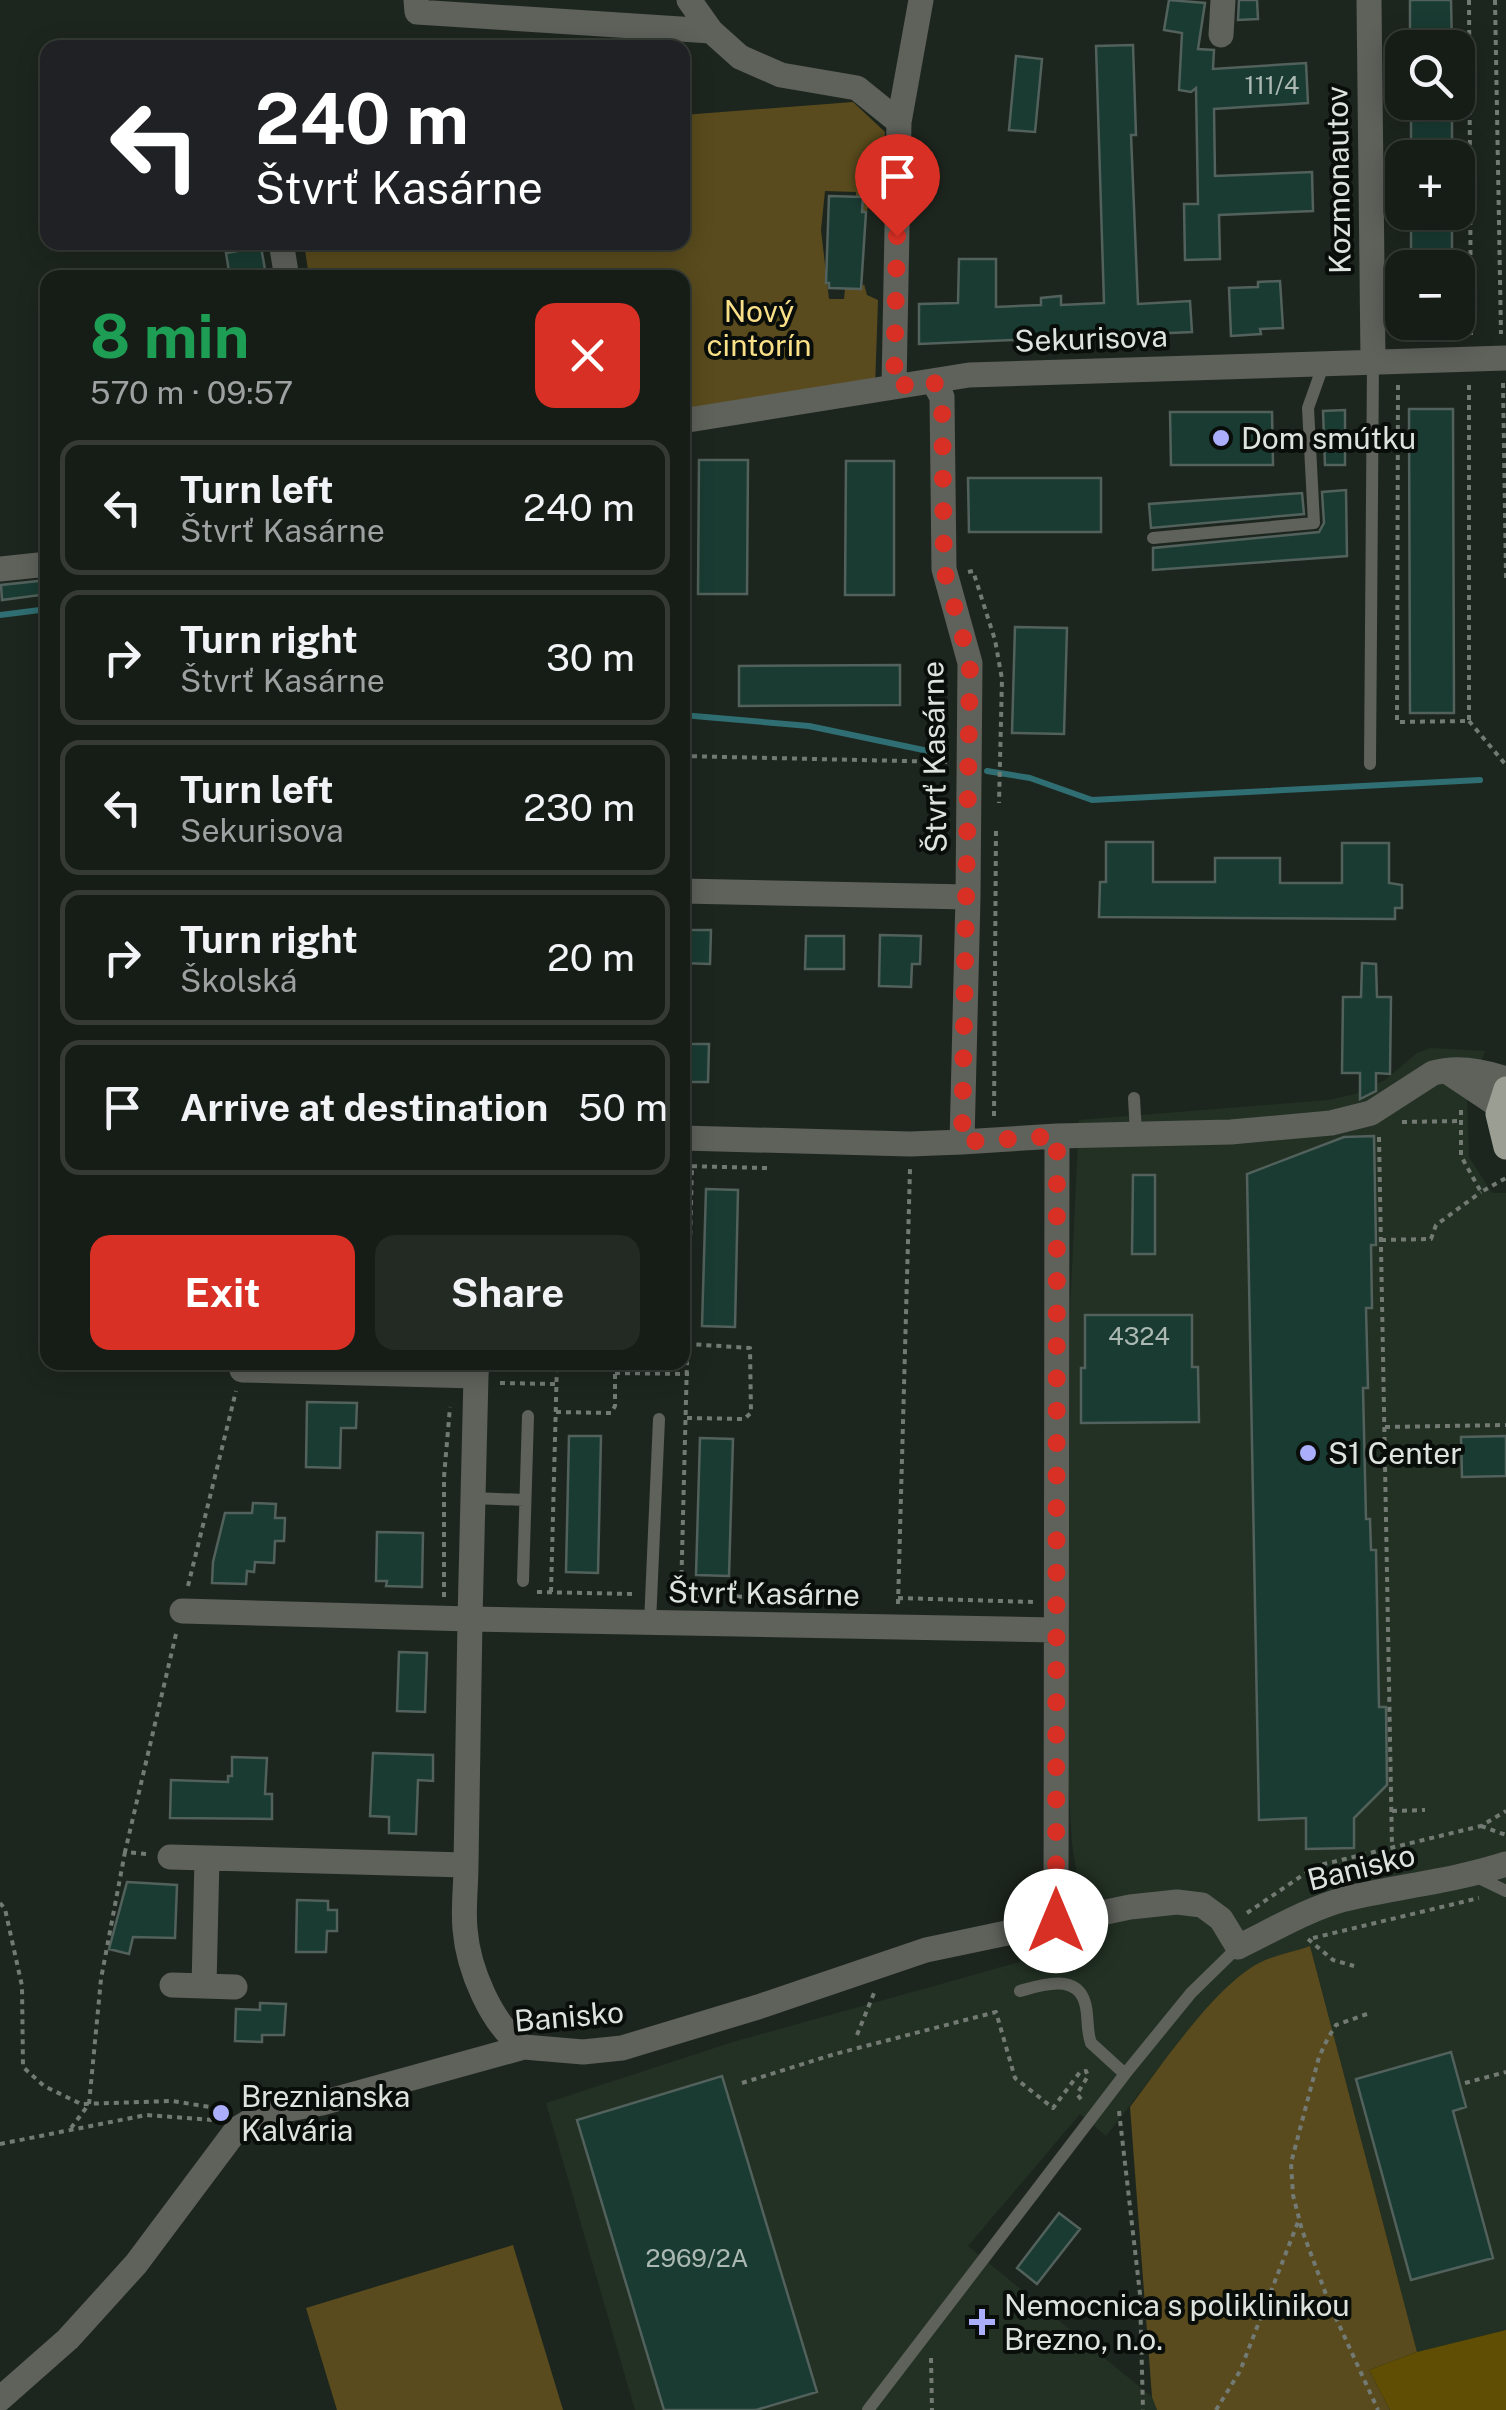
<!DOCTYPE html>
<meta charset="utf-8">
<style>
body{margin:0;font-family:"Public Sans",sans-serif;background:#232923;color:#f1f3f6;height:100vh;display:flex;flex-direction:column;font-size:38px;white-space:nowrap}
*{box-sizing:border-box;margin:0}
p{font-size:32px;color:#9ea1a1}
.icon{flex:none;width:55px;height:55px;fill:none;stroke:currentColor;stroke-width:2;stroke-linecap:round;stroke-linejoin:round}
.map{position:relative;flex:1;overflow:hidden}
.details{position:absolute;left:40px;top:270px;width:650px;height:1100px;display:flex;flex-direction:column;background:#161c16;border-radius:20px;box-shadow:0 5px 25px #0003,0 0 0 2px #353a35}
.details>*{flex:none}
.banner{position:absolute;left:40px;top:40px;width:650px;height:210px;border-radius:20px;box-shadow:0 5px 25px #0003,0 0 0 2px #353a35;background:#202124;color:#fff;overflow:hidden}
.buttons{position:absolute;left:1385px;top:30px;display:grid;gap:20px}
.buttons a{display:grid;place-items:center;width:90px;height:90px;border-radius:20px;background:#161c16;box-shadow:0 5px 25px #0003,0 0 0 2px #353a35;font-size:50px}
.pin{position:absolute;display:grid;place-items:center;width:85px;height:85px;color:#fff;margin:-102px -42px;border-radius:50% 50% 50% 0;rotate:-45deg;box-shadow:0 0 10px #0007}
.pin .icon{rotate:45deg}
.me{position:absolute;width:110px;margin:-55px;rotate:0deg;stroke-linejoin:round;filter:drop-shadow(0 0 8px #0008)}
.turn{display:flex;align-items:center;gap:35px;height:210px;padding:0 50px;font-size:45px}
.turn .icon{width:130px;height:130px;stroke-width:2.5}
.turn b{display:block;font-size:70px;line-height:85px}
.round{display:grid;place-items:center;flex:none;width:105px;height:105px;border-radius:20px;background:#232923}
.headline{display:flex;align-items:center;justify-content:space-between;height:170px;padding:0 50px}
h1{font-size:60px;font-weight:700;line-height:75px;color:#1e9e55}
.button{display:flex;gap:20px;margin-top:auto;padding:20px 50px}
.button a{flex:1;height:115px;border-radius:20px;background:#d93025;color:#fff;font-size:40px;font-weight:700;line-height:115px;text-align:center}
.button a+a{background:#232923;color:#f1f3f6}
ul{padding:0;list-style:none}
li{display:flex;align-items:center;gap:30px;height:135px;margin:0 20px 15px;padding:0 30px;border:5px solid #353a35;border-radius:20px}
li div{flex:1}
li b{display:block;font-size:38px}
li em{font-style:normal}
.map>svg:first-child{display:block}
.built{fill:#233124}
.green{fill:#594b1d}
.forest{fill:#604e04}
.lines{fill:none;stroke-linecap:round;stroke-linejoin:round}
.stream{stroke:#2f6e72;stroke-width:6}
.building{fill:#193b32;stroke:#52615c;stroke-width:2.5}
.path{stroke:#727a73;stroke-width:4;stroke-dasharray:5 5;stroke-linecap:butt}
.lane{stroke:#5f615b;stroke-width:12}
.street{stroke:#5f615b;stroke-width:25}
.primary{stroke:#9b9e93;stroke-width:25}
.route{stroke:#d93025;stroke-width:18;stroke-dasharray:0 32.4}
.poi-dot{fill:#abaffb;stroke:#0a0e0a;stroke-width:4}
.labels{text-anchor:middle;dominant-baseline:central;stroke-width:8;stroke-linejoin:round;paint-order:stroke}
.number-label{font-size:25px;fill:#acb9b3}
.street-label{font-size:30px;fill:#dde3de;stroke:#0a0e0a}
.park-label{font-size:30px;fill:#f9df88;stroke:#0a0e0a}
.poi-label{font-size:30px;fill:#dde3de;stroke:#0a0e0a;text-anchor:start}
</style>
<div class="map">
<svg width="1506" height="2410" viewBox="0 0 1506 2410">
<rect width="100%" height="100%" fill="#1d261e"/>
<!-- built -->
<path class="built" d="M1431,1048L1485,1051L1467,1097L1469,1157L1492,1193H1506V2330L1417,2352L1310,1946L1259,1963L1240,1977L1193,2024L1106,2136L1080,2114L968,2246L1152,2397L1157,2410H635L546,2103L733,2042L1020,1962L1016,1941L1084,1922L1072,1843L1068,1777L1070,1312L1079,1120L1329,1100L1355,1094L1385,1080L1417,1053Z"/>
<!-- green -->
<path class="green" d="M853,102L885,132L882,197L871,201L866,212H862L863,198L856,197V192L825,191L821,230L829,299H844L845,289H860L864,284L867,295L878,300L875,388L683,417L682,278L309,277L304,243L682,242L683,115Z
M1310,1946L1417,2352L1369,2370L1390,2410H1157L1152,2397L1130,2107C1161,2066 1214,1987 1259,1963C1274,1955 1294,1952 1310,1946Z
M513,2245L563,2410H337L306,2308Z"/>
<!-- forest -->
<path class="forest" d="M1506,2330V2410H1390L1369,2370L1417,2352Z"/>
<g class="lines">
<!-- stream -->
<path class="stream" d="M0,615L48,609
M682,715L809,726L933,752
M987,771L1030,778L1092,800L1480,780"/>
</g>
<!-- building -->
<path class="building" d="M1169,0L1205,3L1198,49L1214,50L1213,69L1306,63L1308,103L1214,109L1215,176L1312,172L1313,211L1219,215L1220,259L1185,260L1184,204H1198L1196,88L1191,92L1179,90L1182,33L1164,30Z
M1239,0H1257L1258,19L1238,20Z
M1410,0H1451L1452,48H1410Z
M1133,45L1136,135H1131L1138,304L1190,301L1192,332L919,344V304L958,303L959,259H996V307L1041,305V298L1061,296V305L1104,303L1096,46Z
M1016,56L1042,59L1035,132L1009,130Z
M1411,102H1452V158H1411Z
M829,196L863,197L862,212H866L861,289L829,288V283H826Z
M1411,212H1452V268H1411Z
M261,247L266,275L230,278L226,253Z
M1280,281L1283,328L1260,329L1261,334L1231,336L1229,288L1258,287V282Z
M1409,409H1453L1454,713H1410Z
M1345,410V465H1325L1323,411Z
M1170,412H1272L1273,465H1171Z
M699,460H748L747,594H698Z
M846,461H894V595H845Z
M968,478H1101V532H969Z
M1346,490L1347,556L1153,570V548L1319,532L1324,523L1322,492Z
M1302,493L1304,514L1151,528L1149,504Z
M48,580V594L2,600L1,585Z
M1015,627L1067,628L1064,734L1012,733Z
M900,665V705L739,706V666Z
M1106,842H1153V882H1215V858H1280V883H1342V843H1389V883L1402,885V908H1395V919L1099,917L1100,882H1106Z
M682,930H711L710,964L682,963Z
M880,935L921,936L920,964H912L911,987L879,986Z
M806,936H844V969H805Z
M1362,963L1376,964L1377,997H1391L1390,1074L1376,1073V1091L1360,1099V1073H1342L1343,997H1361Z
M682,1044H709L708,1082H682Z
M1374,1136L1376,1245H1371L1372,1308H1366L1368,1388H1363L1366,1519H1370L1371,1550H1376L1379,1707H1386L1387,1785L1354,1818V1848L1306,1849V1818L1259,1820L1247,1174L1344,1137Z
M1133,1175H1155V1254H1132Z
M706,1189L738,1190L735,1327L702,1326Z
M1085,1315H1192V1367H1198L1199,1422L1081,1423V1368H1085Z
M307,1402L357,1403L356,1428H341L340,1468L306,1467Z
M569,1436H601L598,1573L566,1572Z
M1506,1436V1476L1462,1477L1461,1437Z
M700,1438L733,1439L729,1576L696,1575Z
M253,1503L276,1504L275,1518H285L284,1541H275L274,1563L255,1562L254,1572L247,1571L246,1584L212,1583L213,1562L225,1513H252Z
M377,1532L423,1533L422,1587L386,1586L387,1581H376Z
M399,1652L427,1653L425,1712L397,1711Z
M373,1753L433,1755V1781L418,1780L416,1834L389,1833V1817L370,1816Z
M232,1757L267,1758L265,1794H272V1819L170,1818L171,1780L228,1782V1776H232Z
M127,1882L177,1885L175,1938L133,1937L129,1954L109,1949Z
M297,1900L328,1901V1910H337V1931H327L326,1952H296Z
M260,2003L286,2004L284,2035H262V2042L235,2041L236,2009L260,2010Z
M1451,2052L1466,2107L1453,2111L1493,2258L1411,2280L1356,2079Z
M722,2076L817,2392L756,2410H664L577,2120Z
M1059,2213L1080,2229L1037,2284L1017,2268Z"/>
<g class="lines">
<!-- path -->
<path class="path" d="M1469,0L1471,336
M1495,0L1501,334
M1503,383L1506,578
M1398,385L1397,722L1469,721V380
M968,572L973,571L995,640L1002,679L999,803
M1469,721L1506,765
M682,756L948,762
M1461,1110V1156L1481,1192L1506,1178
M994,1116L996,827
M1402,1122L1461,1121
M1379,1137L1392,1847
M682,1166L767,1168
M1381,1240L1431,1239L1436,1225L1481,1192
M615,1373L689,1374
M500,1383L555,1384
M556,1412L611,1413L615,1406V1362
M687,1418L744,1419L751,1413L750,1348L689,1344
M1385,1427L1506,1425
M188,1586L236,1391
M537,1592L633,1594
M551,1592L557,1362
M667,1595L757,1597
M681,1595L692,1166
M444,1597V1477L450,1407
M898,1598L1033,1602
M898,1604L910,1169
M1392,1811L1425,1810
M1481,1826L1506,1835
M146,1854L125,1852L176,1634
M0,1903L5,1909L22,1986L23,2067L44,2086L81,2104L172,2101L223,2109
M1247,1913L1316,1866L1481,1826L1506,1811
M1313,1938L1479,1898
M1308,1939L1333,1960L1354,1966
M1367,2014L1336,2025L1328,2038L1319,2057L1291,2163L1293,2195L1302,2230L1330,2305L1378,2410
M857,2035L874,1993
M742,2083L835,2054L996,2012L1015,2078L1053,2108L1080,2072L1086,2071L1088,2076L1077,2094L1084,2103
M1465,2083L1506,2072
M1119,2111L1140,2294L1143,2410
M71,2128L89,2104L101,1979L125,1852
M0,2144L146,2115L212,2120
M931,2358L932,2410
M1216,2410L1240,2371L1298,2222"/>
<!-- lane -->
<path class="lane" d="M1153,538L1314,523L1308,408L1324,363
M1370,764L1373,362
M1134,1098L1136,1134
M474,1498L525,1500
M523,1581L528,1416
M650,1623L659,1419
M1475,1876L1506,1891
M1020,1991C1041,1985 1077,1973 1085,2003C1089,2016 1086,2030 1091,2043L1125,2074
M868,2410L1125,2074L1191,1993L1238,1947"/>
<!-- street -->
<path class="street" d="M416,0L417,12L711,31
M689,0L711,31L740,57L781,75L857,88L899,122
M1369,0L1373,360
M1221,35L1223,0
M281,242L287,278
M894,387L899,122L921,0
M682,421L969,375L1506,358
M0,569L48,564
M682,891L968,897L970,663L944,569L942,397L933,381
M968,897L962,1142L1057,1136L1231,1132L1331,1123L1371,1113L1433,1073C1457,1066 1483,1071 1506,1079
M1448,1072L1499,1106
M682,1138L910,1144L962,1142
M242,1370L476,1376L477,1362
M476,1376L470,1619L1056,1630
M182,1611L470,1619L466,1865
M170,1857L466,1865C466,1886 463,1908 465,1929C468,1968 491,2025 524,2047
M1056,1921L1057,1136
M172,1985L235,1987
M204,1986L207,1858
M0,2399L68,2339L136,2264L237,2129L262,2114L322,2103L524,2047L583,2052L622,2048L758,2007L926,1950L1130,1907L1177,1902L1202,1905L1221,1919L1238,1947C1273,1930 1308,1909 1345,1899C1399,1886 1454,1881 1506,1864"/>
<!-- primary -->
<path class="primary" d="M1506,1089L1498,1114L1506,1147"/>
</g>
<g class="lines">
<!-- route -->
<path class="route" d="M897,236L894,387L933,380L942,397L944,570L970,663L962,1142L1057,1136L1056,1921"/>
</g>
<!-- markers -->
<g class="poi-dot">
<circle cx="1221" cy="438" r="10"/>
<circle cx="1308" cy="1453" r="10"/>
<circle cx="221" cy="2113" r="10"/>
<path d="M977 2307h10v10h10v10h-10v10h-10v-10h-10v-10h10z"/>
</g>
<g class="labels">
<!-- number labels -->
<g class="number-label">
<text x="1272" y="85">111/4</text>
<text x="1139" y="1336">4324</text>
<text x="697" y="2258">2969/2A</text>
</g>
<!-- street labels -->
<g class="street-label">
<text transform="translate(1338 180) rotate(-91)">Kozmonautov</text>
<text transform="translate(1091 338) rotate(-2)">Sekurisova</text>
<text transform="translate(934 757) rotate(-91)">Štvrť Kasárne</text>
<text transform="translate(764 1593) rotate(1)">Štvrť Kasárne</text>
<text transform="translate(1361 1867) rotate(-14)">Banisko</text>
<text transform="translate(569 2016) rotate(-5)">Banisko</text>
</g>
<!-- park labels -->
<g class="park-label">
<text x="759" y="311">Nový<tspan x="759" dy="34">cintorín</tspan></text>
</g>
<!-- poi labels -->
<g class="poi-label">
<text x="1241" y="438">Dom smútku</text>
<text x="1328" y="1453">S1 Center</text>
<text x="241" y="2096">Breznianska<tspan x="241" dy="34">Kalvária</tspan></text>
<text x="1004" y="2305">Nemocnica s poliklinikou<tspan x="1004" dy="34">Brezno, n.o.</tspan></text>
</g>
</g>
</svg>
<div class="buttons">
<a><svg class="icon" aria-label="search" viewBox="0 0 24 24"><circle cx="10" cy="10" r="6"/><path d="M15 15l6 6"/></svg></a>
<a>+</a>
<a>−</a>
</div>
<div class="pin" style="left:897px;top:236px;background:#d93025"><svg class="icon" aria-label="arrive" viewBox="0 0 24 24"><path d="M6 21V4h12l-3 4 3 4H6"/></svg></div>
<svg class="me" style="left:1056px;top:1921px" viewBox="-20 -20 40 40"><circle r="19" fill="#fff"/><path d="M0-13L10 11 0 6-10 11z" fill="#d93025"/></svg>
<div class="banner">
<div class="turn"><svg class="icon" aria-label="left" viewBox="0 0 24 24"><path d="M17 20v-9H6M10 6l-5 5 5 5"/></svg><div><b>240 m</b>Štvrť Kasárne</div></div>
</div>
<section class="details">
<div class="headline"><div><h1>8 min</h1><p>570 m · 09:57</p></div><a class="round" style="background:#d93025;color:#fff"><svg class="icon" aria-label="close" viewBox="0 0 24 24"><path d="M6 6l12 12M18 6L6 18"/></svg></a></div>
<ul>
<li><svg class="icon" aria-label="left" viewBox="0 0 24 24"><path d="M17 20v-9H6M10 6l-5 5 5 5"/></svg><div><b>Turn left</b><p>Štvrť Kasárne</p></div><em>240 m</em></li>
<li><svg class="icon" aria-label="right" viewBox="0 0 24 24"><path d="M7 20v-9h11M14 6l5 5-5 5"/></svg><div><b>Turn right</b><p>Štvrť Kasárne</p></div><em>30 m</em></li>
<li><svg class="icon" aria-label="left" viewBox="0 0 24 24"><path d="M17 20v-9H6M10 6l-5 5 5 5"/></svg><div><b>Turn left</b><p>Sekurisova</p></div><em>230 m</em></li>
<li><svg class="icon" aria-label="right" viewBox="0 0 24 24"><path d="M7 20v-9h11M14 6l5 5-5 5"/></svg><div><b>Turn right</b><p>Školská</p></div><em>20 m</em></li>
<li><svg class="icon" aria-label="arrive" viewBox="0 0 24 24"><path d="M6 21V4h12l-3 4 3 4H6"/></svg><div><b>Arrive at destination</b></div><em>50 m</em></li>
</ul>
<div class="button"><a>Exit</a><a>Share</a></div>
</section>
</div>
